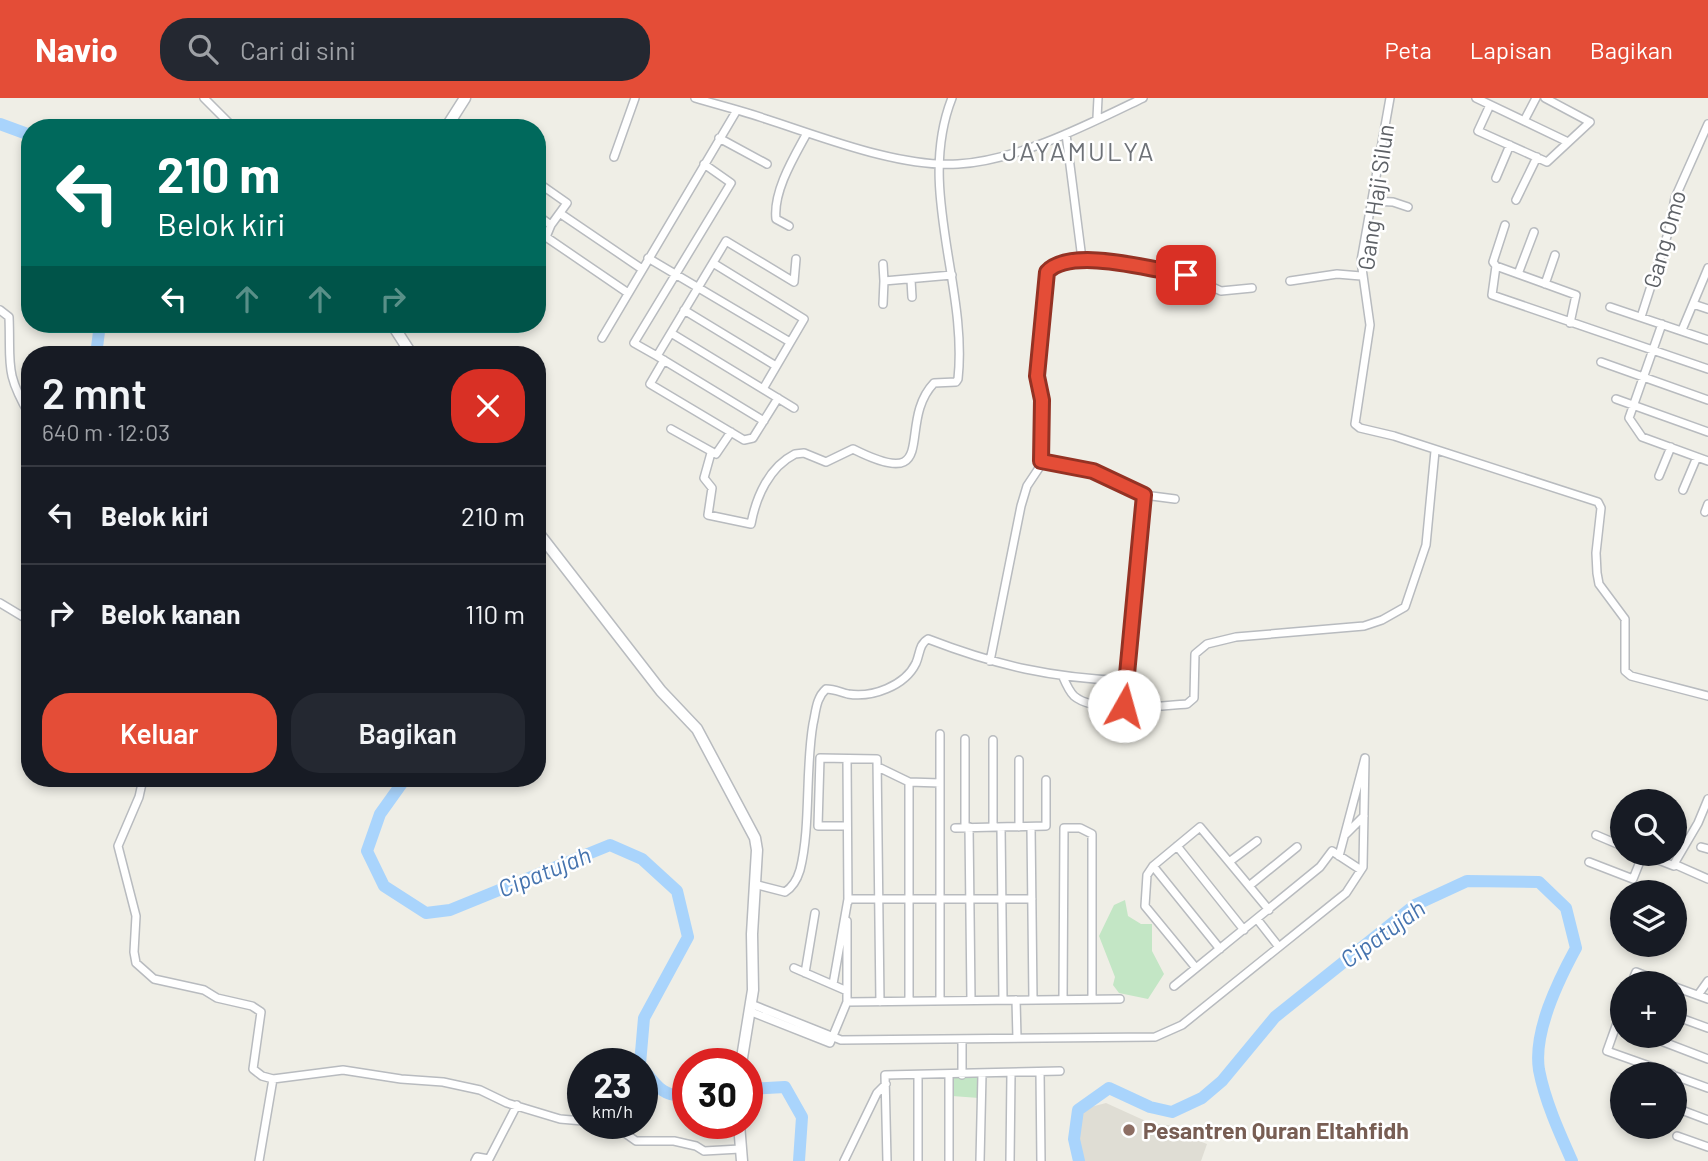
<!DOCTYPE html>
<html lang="id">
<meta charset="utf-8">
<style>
body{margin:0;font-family:Barlow,sans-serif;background:#242831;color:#f1f3f6;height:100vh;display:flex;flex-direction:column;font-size:26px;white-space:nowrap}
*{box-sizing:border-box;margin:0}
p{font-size:23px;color:#9ea1a6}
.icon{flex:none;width:38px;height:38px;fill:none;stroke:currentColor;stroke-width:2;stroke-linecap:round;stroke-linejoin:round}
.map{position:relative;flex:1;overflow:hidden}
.panel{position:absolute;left:21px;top:248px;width:525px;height:441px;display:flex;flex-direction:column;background:#171b24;border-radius:28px;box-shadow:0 4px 10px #0003}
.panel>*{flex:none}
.banner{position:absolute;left:21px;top:21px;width:525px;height:214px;border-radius:28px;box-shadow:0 4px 10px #0003;background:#00695c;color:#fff;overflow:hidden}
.controls{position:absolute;left:1610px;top:691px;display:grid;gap:14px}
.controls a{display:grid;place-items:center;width:77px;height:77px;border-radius:50%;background:#171b24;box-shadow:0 4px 10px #0003;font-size:35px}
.speed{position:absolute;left:567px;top:950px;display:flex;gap:14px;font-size:35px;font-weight:700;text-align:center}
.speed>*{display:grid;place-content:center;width:91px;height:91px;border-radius:50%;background:#171b24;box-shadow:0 4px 10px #0003;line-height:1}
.speed small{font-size:18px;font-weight:400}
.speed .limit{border:10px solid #d22;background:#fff;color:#111}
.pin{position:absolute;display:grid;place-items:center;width:60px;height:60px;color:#fff;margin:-30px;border-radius:14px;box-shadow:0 4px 10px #0006}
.me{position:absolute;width:77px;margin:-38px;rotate:7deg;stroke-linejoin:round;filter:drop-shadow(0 0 5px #0008)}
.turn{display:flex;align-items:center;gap:24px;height:147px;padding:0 21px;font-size:32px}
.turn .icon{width:91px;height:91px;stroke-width:2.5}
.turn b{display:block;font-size:49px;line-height:60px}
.lanes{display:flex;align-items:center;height:66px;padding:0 21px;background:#0003;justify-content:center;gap:35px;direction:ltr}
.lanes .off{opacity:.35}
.round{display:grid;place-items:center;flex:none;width:74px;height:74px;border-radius:28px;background:#242831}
.headline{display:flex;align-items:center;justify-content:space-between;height:119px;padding:0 21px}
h1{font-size:42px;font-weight:600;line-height:52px}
.action{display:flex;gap:14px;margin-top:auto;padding:14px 21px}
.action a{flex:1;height:80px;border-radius:28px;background:#e44d37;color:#fff;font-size:28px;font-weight:600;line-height:80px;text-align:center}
.action a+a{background:#242831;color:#f1f3f6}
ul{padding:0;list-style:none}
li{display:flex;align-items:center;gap:21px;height:98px;padding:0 21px;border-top:2px solid #363941}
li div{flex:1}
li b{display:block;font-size:26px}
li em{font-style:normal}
header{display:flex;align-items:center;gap:42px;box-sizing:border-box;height:98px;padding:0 35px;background:#e44d37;color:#fff}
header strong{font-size:33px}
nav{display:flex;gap:38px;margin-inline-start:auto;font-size:24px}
.search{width:490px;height:63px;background:#242831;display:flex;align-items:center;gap:18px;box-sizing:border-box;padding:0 24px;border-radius:28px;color:#9ea1a6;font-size:26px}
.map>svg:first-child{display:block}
.education{fill:#dfddd4}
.green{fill:#c3e6c5}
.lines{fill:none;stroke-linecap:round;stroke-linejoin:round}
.river{stroke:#a9d4fc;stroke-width:12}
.minor-casing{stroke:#b8bbbf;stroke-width:10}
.tertiary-casing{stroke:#b8bbbf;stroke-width:13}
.minor{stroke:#fff;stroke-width:7}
.tertiary{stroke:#fff;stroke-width:10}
.route-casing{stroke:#943224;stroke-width:18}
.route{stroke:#e44d37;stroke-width:12}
.education-dot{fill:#8d6e63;stroke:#fff;stroke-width:2.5}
.labels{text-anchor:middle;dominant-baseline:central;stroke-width:5;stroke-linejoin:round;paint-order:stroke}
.street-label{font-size:23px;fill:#5d6166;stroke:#fff}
.education-label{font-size:23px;font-weight:bold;fill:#785e54;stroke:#fff;text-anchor:start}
.water-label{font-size:24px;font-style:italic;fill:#4573ae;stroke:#fff}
.quarter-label{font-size:26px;letter-spacing:2px;fill:#6e7278;stroke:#fff}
</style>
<header>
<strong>Navio</strong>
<div class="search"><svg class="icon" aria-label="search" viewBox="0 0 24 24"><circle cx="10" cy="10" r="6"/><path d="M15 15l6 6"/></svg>Cari di sini</div>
<nav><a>Peta</a><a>Lapisan</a><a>Bagikan</a></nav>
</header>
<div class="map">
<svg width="1708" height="1063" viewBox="0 0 1708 1063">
<rect width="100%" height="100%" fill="#efeee6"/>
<!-- education -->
<path class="education" d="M1106,1005L1150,1025L1184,1029L1183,1037L1207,1046L1201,1063H1084L1074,1036L1076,1025L1087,1010Z"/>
<!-- green -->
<path class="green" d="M1125,802L1128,818L1141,826H1152V853L1164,876L1148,901L1119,895L1113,887L1115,879L1099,838L1114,807Z
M951,978L980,979L979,1000L952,998Z"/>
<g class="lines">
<!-- river -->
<path class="river" d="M0,26L30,37
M96,257L100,226
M405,681L380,716L367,753L384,788L426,815L450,812L610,747L642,761L677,793L688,839L644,920L640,966
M642,969C655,986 664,1002 688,996
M747,991L785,989L802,1019L799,1063
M1079,1063L1074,1041L1078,1012L1109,990L1150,1009L1172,1014L1202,1000L1222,983L1275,919L1415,807L1467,783L1539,784L1566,810L1576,850C1558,883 1533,934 1539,972C1545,1003 1559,1034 1572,1063"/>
<!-- minor casing -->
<g class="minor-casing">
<path id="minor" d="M204,0L234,30
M695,0C718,7 743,13 766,21C822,39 900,70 958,66C1017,63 1089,26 1143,0
M1390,0L1361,163L1370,227L1355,326L1360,330L1394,338L1598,404L1601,410L1596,455L1597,475L1599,486L1625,521V573L1631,578L1708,598
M1476,0L1568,44
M1490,7L1478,33L1547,64L1590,24L1545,0
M1097,20L1098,0
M1524,23L1536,0
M347,30L358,26L377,30
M1066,36L1082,161
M719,40L767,66
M614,59L635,0
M1496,80L1510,47
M537,84L567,105L551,127
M1516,102L1537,59
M1372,103L1393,104L1408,109
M561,116L642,171
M537,117L551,127L546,139L628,195
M1505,127L1493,164L1496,168L1492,197L1708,271
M789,128L776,121C773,93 794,59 807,35
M648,160L790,244
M713,165L804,221L763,291
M883,166L884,183
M1496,168L1576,197L1570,225
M1518,176L1534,134
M911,182L912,199
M1290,183L1337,176L1361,178
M1545,186L1555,157
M883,206L884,183L952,177
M1693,206L1708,211
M1610,209L1708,242
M0,212L9,219C11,267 4,273 30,318
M684,212L776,268
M1641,219L1669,132L1675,100L1708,26
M1662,226L1629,320L1642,339L1708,363
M1682,232L1708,170
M671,235L794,310
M602,240L737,12
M657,258L634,245L731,85L704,66
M664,262L650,286L744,342L753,340L778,300
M1601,264L1708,302
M1616,301L1708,334
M764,323L657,258L726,143L794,184L796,161
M671,331L716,356L731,334
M711,355L704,380L712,390L708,417L751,426C756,399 769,369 795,356L804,355L826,364L853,351C943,396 895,326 934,285L956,284L958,281C968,188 916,91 952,0
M1041,363L1093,373L1144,397L1175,401
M1659,378L1671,349
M1683,392L1697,359
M1705,414L1708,406
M0,505L30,523
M990,563L1021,408L1027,388L1039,370L1042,358V302L1037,278L1048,171L1082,161L1186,177L1221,193L1252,190
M1063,579C1066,586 1069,593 1074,598C1095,616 1160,608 1187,606L1194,600L1195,556L1207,546L1236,539L1364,528L1382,522L1405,509L1426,447L1435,353
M1124,609L1144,397
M965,641V729
M993,642V729
M847,661L848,804
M1019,662V729
M878,669L909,684L940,685
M143,681L139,699L118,748L136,818L134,854L136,865L154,881L204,892L217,900L252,908L261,914L253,971L262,978L273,981L259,1063
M1708,701L1698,725L1674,766L1708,781
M847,728H818L820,660L877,661L880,904
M969,729L971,902
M1001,729L1003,902
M1031,729L1033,902
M955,730L1046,728V682
M1346,736L1364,718
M1596,737L1622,748
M1177,748L1244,832
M1701,749L1708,751
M1643,756L1674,768
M1229,764L1257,743
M1589,764L1633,781L1643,756
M1153,768L1220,851
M754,786L785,794C793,789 797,782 800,772C811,729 805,672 813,626C816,613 816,600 826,591C834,591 840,594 848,596C872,600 905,588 916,565C920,556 919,546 928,541C998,568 1052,580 1127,583
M1249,788L1297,749
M1257,821L1279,849
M1196,870L1145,808L1147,777L1153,768L1200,729L1269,812
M805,875L815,815
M833,886L848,801H1032
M1631,886L1636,874L1667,886
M1174,888L1320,769L1332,753L1361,772
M1675,889L1708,901
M847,893V823
M1698,897L1708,883
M1063,901L1064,730H1080L1092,736V901
M1016,902L1017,940
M909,903V684
M940,903V636
M847,904L1120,901
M751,906L841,942L1155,939L1182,927L1346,795L1363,769L1365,660L1339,758
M1622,911L1607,953L1672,976
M749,913L830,945L847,904V893L794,870
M1675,918L1708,930
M1648,938L1708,961
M1040,974L1041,1063
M962,977V941
M1675,978L1708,990
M273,981L343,972L401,981L443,984L480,992L507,1005L560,1021L583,1023
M1676,1010L1708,1022
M612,1026L636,1043H674L696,1048L704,1053L740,1051
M1677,1038L1708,1049
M475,1063L477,1059L489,1061L517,1007
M844,1063L877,995L886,986
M887,1063L885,977L1060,973
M918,1063V977
M949,1063V977
M980,1063L982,976
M1010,1063L1011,976"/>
</g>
<!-- tertiary casing -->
<g class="tertiary-casing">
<path id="tertiary" d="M446,30L465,0
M392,226L412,257
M537,433L661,593L697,631L755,740L757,752L752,836L753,892L741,966
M739,1026L742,1063"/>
</g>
<!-- minor -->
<use href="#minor" class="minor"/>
<!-- tertiary -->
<use href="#tertiary" class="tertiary"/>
</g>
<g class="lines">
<!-- route casing -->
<g class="route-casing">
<path id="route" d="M1124,608L1144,397L1093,373L1041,363L1042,302L1037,278L1047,174C1071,148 1153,172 1186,177"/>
</g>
<!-- route -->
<use href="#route" class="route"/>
</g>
<!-- markers -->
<circle class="education-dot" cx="1129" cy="1032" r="7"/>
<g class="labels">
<!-- street labels -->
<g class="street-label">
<text transform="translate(1375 99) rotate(-82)">Gang Haji Silun</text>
<text transform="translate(1664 141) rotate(-74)">Gang Omo</text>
</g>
<!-- education labels -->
<g class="education-label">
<text x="1143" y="1032">Pesantren Quran Eltahfidh</text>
</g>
<!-- water labels -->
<g class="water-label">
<text transform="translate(544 773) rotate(-22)">Cipatujah</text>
<text transform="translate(1382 835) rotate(-36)">Cipatujah</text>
</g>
<!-- quarter labels -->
<g class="quarter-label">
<text x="1079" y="52">JAYAMULYA</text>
</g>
</g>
</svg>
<div class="controls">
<a><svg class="icon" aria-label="search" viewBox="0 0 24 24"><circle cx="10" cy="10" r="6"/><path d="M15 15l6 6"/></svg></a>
<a><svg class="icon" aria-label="layers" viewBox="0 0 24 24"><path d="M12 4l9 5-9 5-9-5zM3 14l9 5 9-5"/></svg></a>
<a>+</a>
<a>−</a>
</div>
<div class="speed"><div>23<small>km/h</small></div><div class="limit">30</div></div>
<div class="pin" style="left:1186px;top:177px;background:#d93025"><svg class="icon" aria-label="arrive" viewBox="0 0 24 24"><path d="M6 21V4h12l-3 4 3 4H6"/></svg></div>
<svg class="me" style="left:1124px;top:608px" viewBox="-20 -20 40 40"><circle r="19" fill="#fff"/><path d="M0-13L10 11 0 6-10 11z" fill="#e44d37"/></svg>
<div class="banner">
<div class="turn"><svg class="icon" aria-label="left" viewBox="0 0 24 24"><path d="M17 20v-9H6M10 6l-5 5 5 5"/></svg><div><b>210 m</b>Belok kiri</div></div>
<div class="lanes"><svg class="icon" aria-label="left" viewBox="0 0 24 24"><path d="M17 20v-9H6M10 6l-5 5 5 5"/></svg><svg class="icon off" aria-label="ahead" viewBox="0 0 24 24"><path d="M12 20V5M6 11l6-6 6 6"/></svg><svg class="icon off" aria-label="ahead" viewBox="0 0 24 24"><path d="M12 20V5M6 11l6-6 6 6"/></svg><svg class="icon off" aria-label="right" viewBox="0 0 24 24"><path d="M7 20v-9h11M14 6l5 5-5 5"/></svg></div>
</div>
<section class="panel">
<div class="headline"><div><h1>2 mnt</h1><p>640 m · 12:03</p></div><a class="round" style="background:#d93025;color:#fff"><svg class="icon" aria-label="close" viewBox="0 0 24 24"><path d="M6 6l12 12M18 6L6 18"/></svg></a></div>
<ul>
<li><svg class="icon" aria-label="left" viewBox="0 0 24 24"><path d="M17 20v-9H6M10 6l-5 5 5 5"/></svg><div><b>Belok kiri</b></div><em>210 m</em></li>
<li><svg class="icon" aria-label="right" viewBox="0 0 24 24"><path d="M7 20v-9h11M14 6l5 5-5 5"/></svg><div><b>Belok kanan</b></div><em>110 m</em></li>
</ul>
<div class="action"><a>Keluar</a><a>Bagikan</a></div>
</section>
</div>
